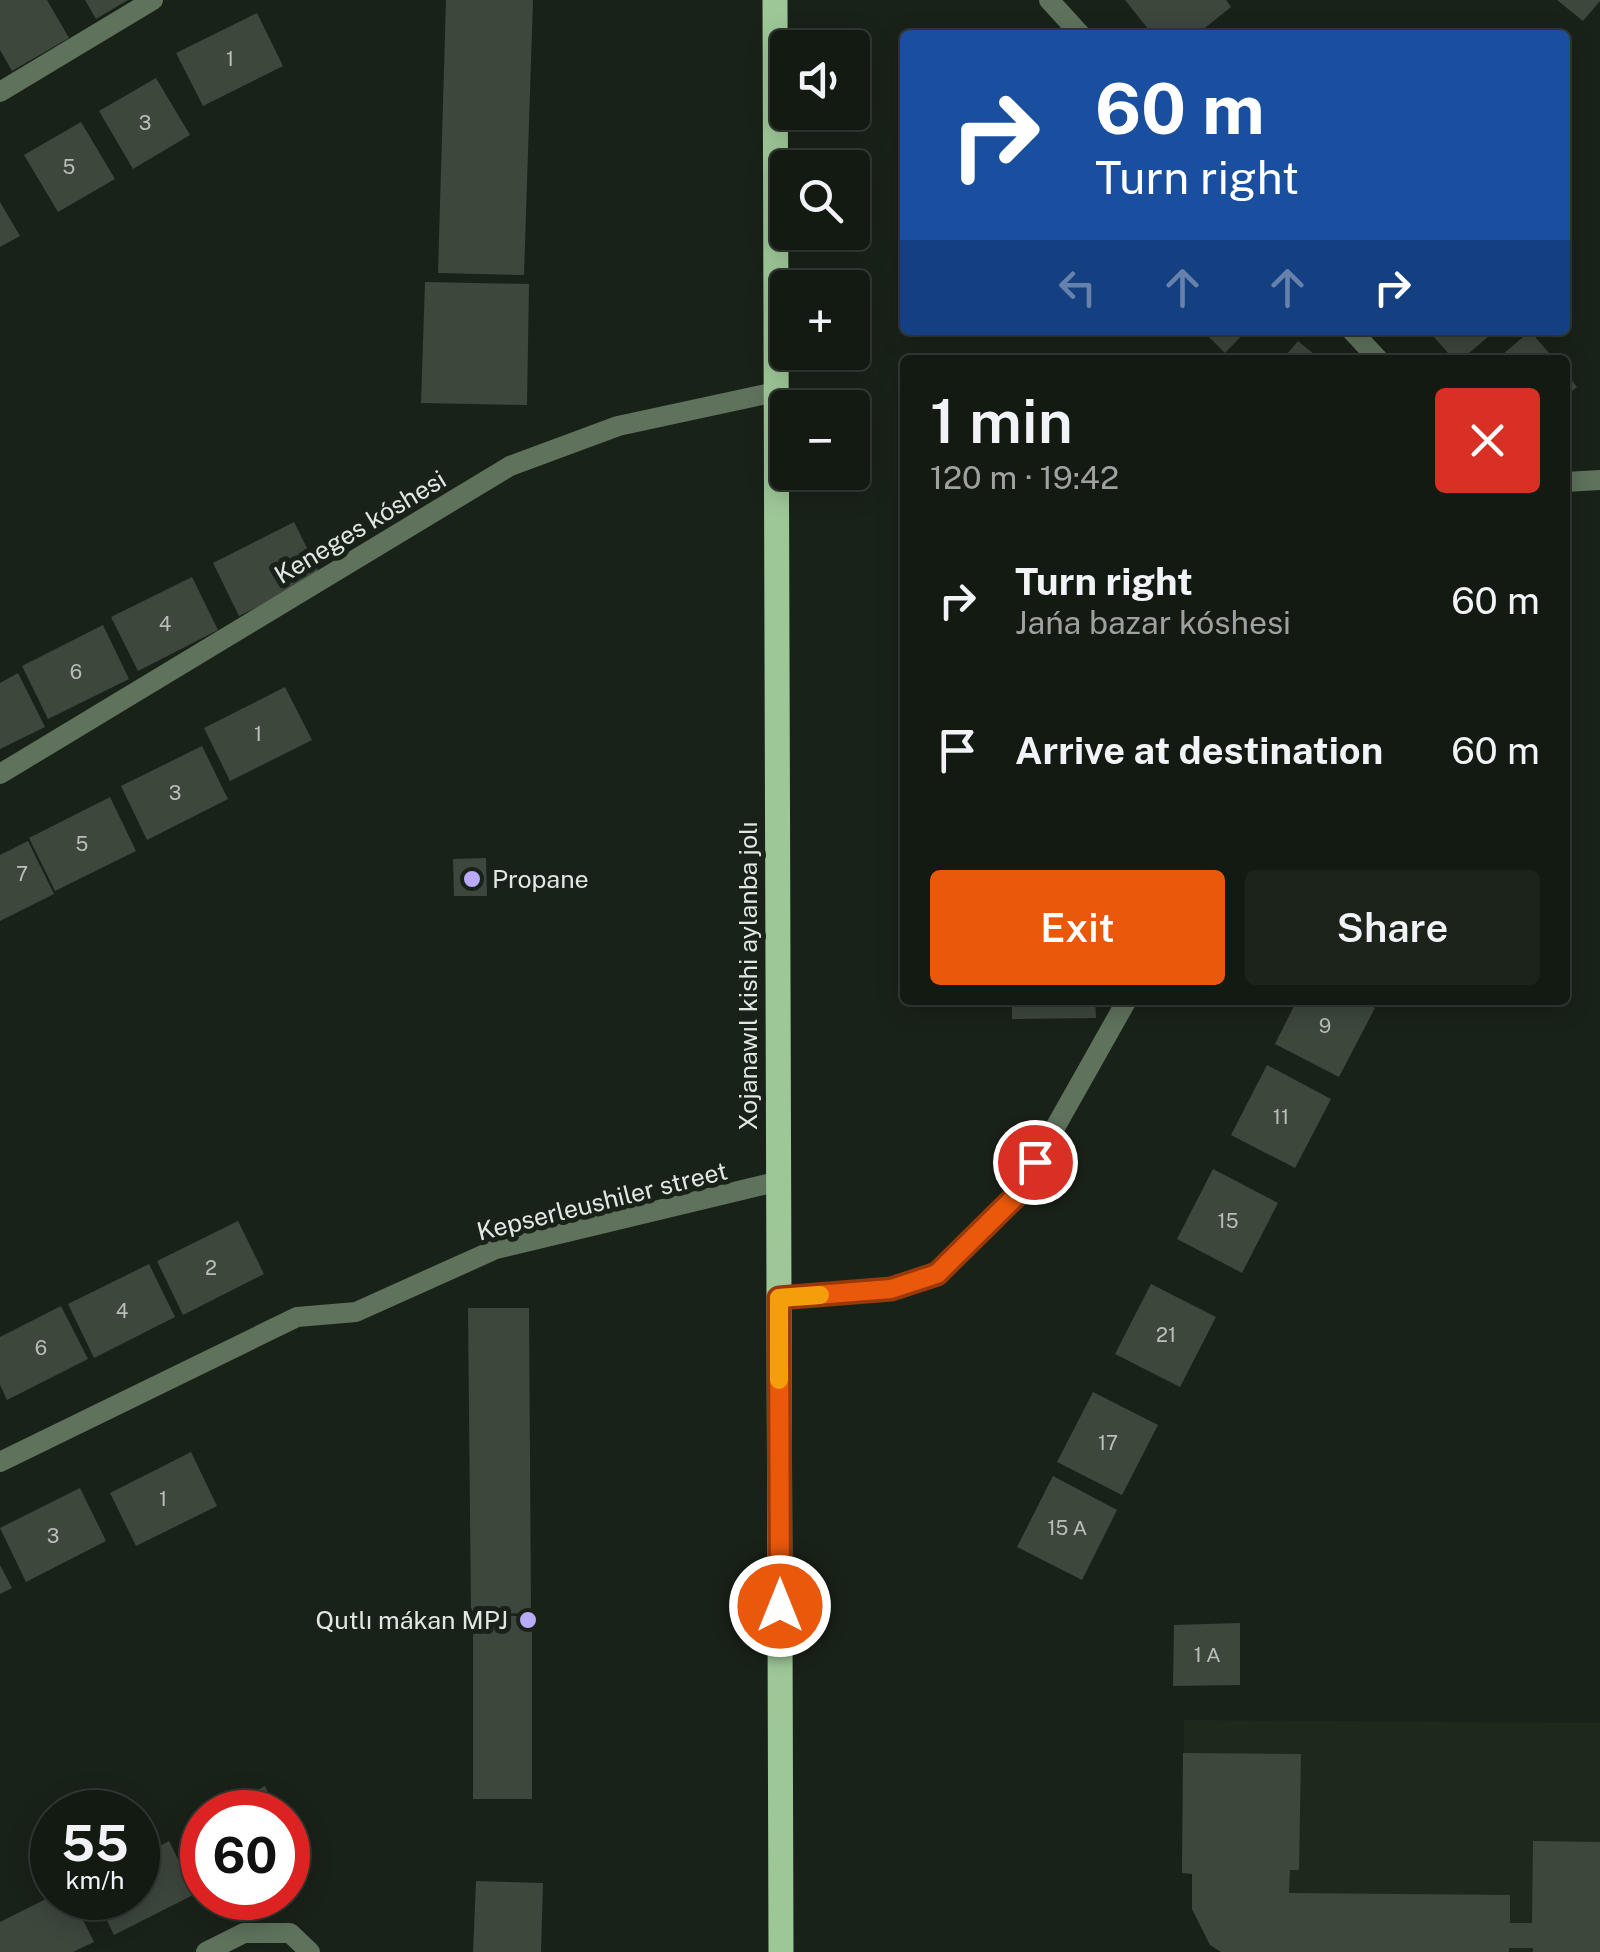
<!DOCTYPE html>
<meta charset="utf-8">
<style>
body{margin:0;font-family:"Public Sans",sans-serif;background:#1c231b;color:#f1f3f6;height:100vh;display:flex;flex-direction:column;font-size:38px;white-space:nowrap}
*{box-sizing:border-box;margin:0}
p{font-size:32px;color:#9da19f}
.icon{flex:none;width:55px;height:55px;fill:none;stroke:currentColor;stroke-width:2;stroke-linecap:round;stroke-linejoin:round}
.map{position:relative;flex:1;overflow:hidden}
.details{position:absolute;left:900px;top:355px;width:670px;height:650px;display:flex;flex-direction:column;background:#131a12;border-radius:10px;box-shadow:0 5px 25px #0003,0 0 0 2px #323832}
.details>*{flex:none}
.banner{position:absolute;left:900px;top:30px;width:670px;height:305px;border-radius:10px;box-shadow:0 5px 25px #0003,0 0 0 2px #323832;background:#1a4fa0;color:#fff;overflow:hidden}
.tools{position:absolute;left:770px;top:30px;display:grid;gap:20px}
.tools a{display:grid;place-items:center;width:100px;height:100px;border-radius:10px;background:#131a12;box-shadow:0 5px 25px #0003,0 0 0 2px #323832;font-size:50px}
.speed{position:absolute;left:30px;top:1790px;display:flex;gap:20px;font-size:50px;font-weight:700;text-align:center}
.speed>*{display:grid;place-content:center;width:130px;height:130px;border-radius:50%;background:#131a12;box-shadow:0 5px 25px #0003,0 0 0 2px #323832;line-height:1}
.speed small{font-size:25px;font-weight:400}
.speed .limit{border:15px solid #d22;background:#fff;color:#111}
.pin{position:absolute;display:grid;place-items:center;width:85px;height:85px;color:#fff;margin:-42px;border:5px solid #fff;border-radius:50%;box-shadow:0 2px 10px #0007}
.me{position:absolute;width:110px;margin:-55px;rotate:0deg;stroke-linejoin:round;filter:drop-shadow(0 0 8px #0008)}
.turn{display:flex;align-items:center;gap:35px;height:210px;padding:0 30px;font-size:45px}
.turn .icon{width:130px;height:130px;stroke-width:2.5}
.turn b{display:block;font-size:70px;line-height:85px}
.lanes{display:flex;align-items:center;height:95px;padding:0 30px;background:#0003;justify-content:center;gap:50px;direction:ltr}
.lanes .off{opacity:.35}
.round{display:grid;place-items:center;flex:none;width:105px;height:105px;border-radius:10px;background:#1c231b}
.overview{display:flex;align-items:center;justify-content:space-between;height:170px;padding:0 30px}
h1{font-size:60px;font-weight:600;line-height:75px}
.action{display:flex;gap:20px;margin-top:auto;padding:20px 30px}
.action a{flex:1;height:115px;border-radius:10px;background:#ea580c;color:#fff;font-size:40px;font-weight:600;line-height:115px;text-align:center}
.action a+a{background:#1c231b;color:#f1f3f6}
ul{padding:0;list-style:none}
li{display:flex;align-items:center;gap:30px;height:150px;padding:0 30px}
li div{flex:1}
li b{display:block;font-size:38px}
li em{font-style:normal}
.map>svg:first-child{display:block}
.built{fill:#1d2a1b}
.building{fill:#3d473c}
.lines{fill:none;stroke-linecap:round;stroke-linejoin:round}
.street{stroke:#5e725c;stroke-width:20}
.primary{stroke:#9ec798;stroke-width:25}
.route-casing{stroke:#983908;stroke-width:25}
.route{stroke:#ea580c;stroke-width:18}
.slow{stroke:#f59e0b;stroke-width:18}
.poi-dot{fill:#b8abf7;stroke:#192218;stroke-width:4}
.labels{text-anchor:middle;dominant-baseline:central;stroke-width:10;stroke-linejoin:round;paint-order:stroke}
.number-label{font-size:20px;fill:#b8bfb8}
.street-label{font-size:25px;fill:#e1e7e1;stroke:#192218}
.poi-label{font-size:25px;fill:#e1e7e1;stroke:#192218;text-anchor:start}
</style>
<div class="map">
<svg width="1600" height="1952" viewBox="0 0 1600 1952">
<rect width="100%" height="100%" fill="#192218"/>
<!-- built -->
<path class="built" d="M1184,1720L1600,1723V1952H1221L1210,1945L1192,1909V1874L1182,1873Z"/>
<!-- building -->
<path class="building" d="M0,0H47L69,38L12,71L0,50Z
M85,0H128L96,19Z
M446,0H533L524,275L438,273Z
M1125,0H1226L1231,7L1196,35H1153Z
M1557,0H1600V1L1583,21Z
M257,13L283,66L203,106L176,53Z
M156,78L190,135L133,169L99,111Z
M81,122L115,179L58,212L24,155Z
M0,202L20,236L0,247Z
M425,282L529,284L527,405L421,403Z
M1202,330H1247L1225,353Z
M1428,330H1496L1461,360H1454Z
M1530,331L1555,360H1496Z
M1298,341L1321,360H1282Z
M1565,372L1577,387L1565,397Z
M294,522L321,576L239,616L213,563Z
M192,577L218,630L138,671L111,617Z
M103,625L129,679L48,719L22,666Z
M18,673L45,727L0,749V683Z
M285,687L312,740L230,781L204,728Z
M202,746L228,799L147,840L121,786Z
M110,797L136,851L55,891L29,838Z
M28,841L54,894L0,921V855Z
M486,858L487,896H454L453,859Z
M1012,1000H1095L1096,1018L1012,1019Z
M1297,1000H1360L1375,1008L1339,1077L1275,1044Z
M1267,1065L1331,1099L1295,1168L1231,1135Z
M1213,1169L1278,1203L1242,1273L1177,1239Z
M238,1221L264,1274L183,1315L157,1261Z
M149,1264L175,1317L94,1358L68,1304Z
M1151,1284L1216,1317L1180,1387L1115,1354Z
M61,1306L88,1359L7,1400L0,1385V1337Z
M468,1308H529L531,1613L471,1614Z
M1093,1392L1158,1425L1122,1495L1057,1462Z
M191,1452L217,1506L136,1546L110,1493Z
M1053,1476L1117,1510L1082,1580L1017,1547Z
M80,1488L106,1541L26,1582L0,1528Z
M0,1565L12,1588L0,1594Z
M473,1616H532V1799H473Z
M1240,1623V1685L1173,1686L1174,1625Z
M1183,1753L1301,1754L1299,1870H1290L1289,1893L1510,1895V1923H1532L1533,1841L1600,1842V1952H1533V1948H1509V1952H1221L1210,1945L1192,1909V1874L1182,1873Z
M265,1786L278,1812H212Z
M202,1817V1864L184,1827Z
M169,1841L195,1894L114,1935L96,1898H138V1857Z
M476,1881L543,1883L541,1952H473Z
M52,1896L72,1898L94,1942L73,1952H0V1922Z"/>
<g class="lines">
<!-- street -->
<path class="street" d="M1049,0L1081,35
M0,92L153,0
M1351,330L1379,360
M1565,482L1600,480
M0,774L510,466L618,426L776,392
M779,1298L891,1289L937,1273L1017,1195L1127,1000
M0,1462L297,1317L356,1312L496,1249L780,1181
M206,1952L244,1933H290L310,1952"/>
<!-- primary -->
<path class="primary" d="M775,0L781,1952"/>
</g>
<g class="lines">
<!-- route casing -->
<g class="route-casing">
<path id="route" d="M780,1606L779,1298L891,1289L937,1274L1017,1195L1035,1162"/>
</g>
<!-- route -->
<use href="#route" class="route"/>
<!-- slow -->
<path class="slow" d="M779,1380V1298L820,1295"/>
</g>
<!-- markers -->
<g class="poi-dot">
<circle cx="472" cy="879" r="10"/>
<circle cx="528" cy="1620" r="10"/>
</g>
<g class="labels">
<!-- number labels -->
<g class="number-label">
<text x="230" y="59">1</text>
<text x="145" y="123">3</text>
<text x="69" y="167">5</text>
<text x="165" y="624">4</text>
<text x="76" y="672">6</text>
<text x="258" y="734">1</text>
<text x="175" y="793">3</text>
<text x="82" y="844">5</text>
<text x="22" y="874">7</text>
<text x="1325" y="1026">9</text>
<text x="1281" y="1117">11</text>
<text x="1228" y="1221">15</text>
<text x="211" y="1268">2</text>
<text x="122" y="1311">4</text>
<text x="1166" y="1335">21</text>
<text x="41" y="1348">6</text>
<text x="1108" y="1443">17</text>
<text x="163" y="1499">1</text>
<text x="1067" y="1528">15 А</text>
<text x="53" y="1536">3</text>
<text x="1207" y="1655">1 А</text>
</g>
<!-- street labels -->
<g class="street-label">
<text transform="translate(360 527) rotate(-31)">Keneges kóshesi</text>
<text transform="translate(748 976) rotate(-90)">Xojanawıl kishi aylanba jolı</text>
<text transform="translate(602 1201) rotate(-14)">Kepserleushiler street</text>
</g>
<!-- poi labels -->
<g class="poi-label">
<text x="492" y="879">Propane</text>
<text x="508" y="1620" text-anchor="end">Qutlı mákan MPJ</text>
</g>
</g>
</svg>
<div class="tools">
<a><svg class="icon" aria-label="sound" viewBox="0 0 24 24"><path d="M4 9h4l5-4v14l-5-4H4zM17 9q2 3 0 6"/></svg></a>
<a><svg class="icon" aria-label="search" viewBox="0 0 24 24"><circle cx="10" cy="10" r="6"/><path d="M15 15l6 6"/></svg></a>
<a>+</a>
<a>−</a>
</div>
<div class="speed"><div>55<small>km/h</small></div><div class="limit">60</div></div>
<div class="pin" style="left:1035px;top:1162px;background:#d93025"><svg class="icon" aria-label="arrive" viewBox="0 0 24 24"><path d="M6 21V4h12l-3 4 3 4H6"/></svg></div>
<svg class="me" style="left:780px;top:1606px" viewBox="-20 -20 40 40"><circle r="17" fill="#ea580c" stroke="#fff" stroke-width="3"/><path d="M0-11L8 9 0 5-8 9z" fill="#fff"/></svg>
<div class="banner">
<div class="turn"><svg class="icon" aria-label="right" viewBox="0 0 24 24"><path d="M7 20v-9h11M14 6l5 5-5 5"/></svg><div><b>60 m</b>Turn right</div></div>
<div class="lanes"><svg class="icon off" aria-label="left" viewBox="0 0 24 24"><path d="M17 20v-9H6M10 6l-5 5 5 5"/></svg><svg class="icon off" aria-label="ahead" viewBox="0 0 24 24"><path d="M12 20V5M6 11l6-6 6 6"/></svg><svg class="icon off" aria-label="ahead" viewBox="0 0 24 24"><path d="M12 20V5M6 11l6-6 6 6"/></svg><svg class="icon" aria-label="right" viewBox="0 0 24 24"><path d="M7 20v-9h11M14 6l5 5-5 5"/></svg></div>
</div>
<section class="details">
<div class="overview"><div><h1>1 min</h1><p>120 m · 19:42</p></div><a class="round" style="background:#d93025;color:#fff"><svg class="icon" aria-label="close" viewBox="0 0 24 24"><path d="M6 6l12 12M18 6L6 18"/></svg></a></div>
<ul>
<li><svg class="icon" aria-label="right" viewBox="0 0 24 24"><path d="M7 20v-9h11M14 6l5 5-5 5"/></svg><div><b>Turn right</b><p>Jańa bazar kóshesi</p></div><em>60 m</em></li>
<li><svg class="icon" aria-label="arrive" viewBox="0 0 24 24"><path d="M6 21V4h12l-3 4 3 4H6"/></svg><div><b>Arrive at destination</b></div><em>60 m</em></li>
</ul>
<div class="action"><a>Exit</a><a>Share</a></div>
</section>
</div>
